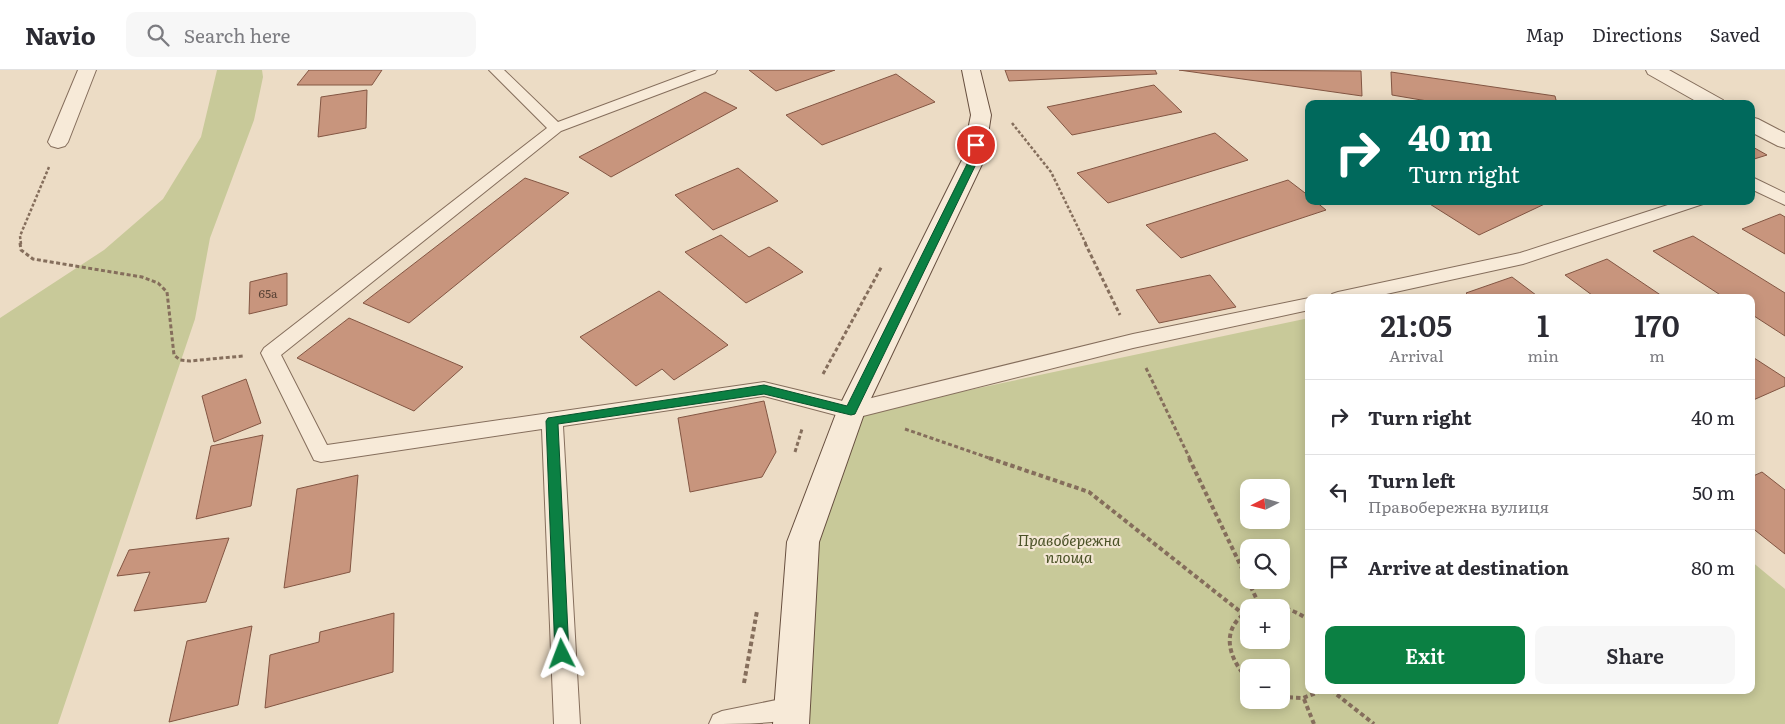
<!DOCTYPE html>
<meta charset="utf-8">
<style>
body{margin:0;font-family:Literata,serif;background:#f7f7f7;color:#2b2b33;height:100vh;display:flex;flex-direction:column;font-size:19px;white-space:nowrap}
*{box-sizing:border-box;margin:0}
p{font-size:16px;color:#7c7c81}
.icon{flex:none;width:28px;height:28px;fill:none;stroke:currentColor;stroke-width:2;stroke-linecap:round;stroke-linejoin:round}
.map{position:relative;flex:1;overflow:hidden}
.drawer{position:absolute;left:1305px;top:224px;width:450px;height:400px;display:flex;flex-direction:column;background:#fff;border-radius:10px;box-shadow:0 2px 12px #0003}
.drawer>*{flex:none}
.guide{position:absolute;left:1305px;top:30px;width:450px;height:105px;border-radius:10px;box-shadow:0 2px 12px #0003;background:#00695c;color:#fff;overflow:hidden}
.needle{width:32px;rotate:264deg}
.tools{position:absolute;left:1240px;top:409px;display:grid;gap:10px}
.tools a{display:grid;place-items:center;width:50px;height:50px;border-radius:10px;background:#fff;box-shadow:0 2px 12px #0003;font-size:25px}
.pin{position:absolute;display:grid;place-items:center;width:42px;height:42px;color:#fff;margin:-21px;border:2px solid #fff;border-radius:50%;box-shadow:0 1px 5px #0007}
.me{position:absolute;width:55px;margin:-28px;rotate:357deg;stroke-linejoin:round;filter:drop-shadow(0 0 4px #0008)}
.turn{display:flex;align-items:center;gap:18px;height:105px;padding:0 20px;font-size:22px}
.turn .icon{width:65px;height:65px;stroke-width:2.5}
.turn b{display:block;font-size:35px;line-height:42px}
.eta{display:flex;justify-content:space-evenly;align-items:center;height:85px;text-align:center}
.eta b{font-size:30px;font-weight:600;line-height:35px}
.cta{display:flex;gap:10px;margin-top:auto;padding:10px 20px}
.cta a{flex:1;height:58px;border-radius:10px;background:#0b8043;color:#fff;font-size:20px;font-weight:600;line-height:58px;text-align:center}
.cta a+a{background:#f7f7f7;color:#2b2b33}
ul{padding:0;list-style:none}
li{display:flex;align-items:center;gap:15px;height:75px;padding:0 20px;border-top:1px solid #e1e1e2}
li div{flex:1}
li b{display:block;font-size:19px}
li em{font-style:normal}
header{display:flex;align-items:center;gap:30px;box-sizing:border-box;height:70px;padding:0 25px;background:#fff;border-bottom:1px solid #e1e1e2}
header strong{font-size:24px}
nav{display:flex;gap:28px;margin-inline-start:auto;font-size:18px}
.search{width:350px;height:45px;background:#f7f7f7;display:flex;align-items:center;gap:12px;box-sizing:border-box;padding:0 18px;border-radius:10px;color:#7c7c81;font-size:19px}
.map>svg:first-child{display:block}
.green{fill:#c8c999;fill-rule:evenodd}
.building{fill:#c8957d;stroke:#835643}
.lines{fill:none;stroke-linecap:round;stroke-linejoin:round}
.lane-casing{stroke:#856e5c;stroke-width:2}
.street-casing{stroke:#856e5c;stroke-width:2}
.secondary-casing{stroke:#674f3f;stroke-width:2}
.path-far2{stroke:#856e5c;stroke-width:2.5;stroke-dasharray:3 2;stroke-linecap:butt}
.path-far1{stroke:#856e5c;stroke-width:3;stroke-dasharray:4 2.5;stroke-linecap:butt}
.path{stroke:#856e5c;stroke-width:4;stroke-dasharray:4.5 3;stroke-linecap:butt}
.lane{fill:#f7ead8;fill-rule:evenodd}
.street{fill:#f7ead8;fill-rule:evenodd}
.secondary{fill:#f7ead8;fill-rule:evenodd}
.route{fill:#0b8043;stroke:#07532c}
.labels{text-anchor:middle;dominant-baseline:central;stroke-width:4.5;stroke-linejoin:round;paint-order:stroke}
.number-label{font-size:12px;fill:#5a4336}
.park-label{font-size:15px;font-style:italic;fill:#4b5227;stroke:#f3e7d4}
</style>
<header>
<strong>Navio</strong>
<div class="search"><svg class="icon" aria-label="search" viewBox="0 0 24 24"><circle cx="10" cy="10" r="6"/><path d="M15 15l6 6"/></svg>Search here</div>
<nav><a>Map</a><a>Directions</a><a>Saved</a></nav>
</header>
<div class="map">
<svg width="1785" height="654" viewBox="0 0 1785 654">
<rect width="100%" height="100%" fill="#ecdcc5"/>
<!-- green -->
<path class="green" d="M217,0H262L263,7L254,50L210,168L195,249L58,654H0V248L104,180L163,129L201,67Z
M1309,248V620H1751V491L1785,519V654H794L819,467L851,345ZM1249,418H1281V450H1249ZM1249,478H1281V510H1249ZM1249,538H1281V570H1249ZM1249,598H1281V630H1249Z"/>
<!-- building -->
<path class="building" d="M309,0H382L372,15H297Z
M749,0H835L776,21Z
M1005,0H1155L1157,4L1009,11Z
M1179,0L1361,1L1362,26Z
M1391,2L1555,26L1557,34H1445L1392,25Z
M896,4L935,32L822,75L786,45Z
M1154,15L1182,42L1072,65L1047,37Z
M367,20L366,58L318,67L321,27Z
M705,22L737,38L611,107L579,87Z
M1215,63L1248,90L1108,133L1077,103Z
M1751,76L1767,85L1751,90Z
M738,98L778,131L713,160L675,125Z
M525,108L569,123L409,253L363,233Z
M1288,110L1309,126V131H1315L1326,140L1181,188L1146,155Z
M1425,131H1551L1479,165Z
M1780,144L1785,147V184L1742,159Z
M721,165L749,187L769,177L803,202L746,233L685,182Z
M1693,166L1785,223V266L1751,244V228H1725L1653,181Z
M1607,189L1665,228H1596L1565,205Z
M287,203V235L249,244L250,212Z
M1210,205L1236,237L1159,253L1136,220Z
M1512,207L1540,228H1471L1466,223Z
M659,221L728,275L674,310L662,299L636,316L580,267Z
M349,248L463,297L414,341L297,288Z
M1751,286L1785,308V316L1751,331Z
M246,309L261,353L214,372L202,326Z
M764,331L776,382L762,407L690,422L678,348Z
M263,365L251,436L196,449L211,376Z
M1762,402L1785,420V484L1751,457V407Z
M358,405L350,502L284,518L297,419Z
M229,468L206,532L134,541L150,502L117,506L129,480Z
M394,543L393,602L265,638L270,585L319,572L320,562Z
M252,556L238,635L169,652L187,571Z"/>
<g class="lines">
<!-- lane casing -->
<g class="lane-casing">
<path id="lane" d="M489,0H504L558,52L697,0H717L715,3L561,61L281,285L327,375L764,312L851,333L1133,264L1309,228V240L1133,278L851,349L764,326L563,356L580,654H554L542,359L321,392L314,390L261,283L264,278L547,58Z
M1754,108L1785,123V135L1751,119V109Z
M1680,131H1705L1703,134L1523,194L1368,228H1329L1332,224L1338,222L1520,183Z
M791,627L800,630L804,639L800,648C772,654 739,654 709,654L713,645L722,641Z"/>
</g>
<!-- street casing -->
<g class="street-casing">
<path id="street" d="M78,0H96L68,72L65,76L58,78L51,76L48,72Z
M1646,0H1669L1723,30L1726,34H1701L1648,4Z
M1751,47L1758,49L1785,63V78L1778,76L1751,62Z"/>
</g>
<!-- secondary casing -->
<g class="secondary-casing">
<path id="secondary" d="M962,0H980L991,45L984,90L865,341L819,472L809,654H773L787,472L837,341L962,90L971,45Z"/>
</g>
<!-- path-far2 -->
<path class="path-far2" d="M1012,53L1051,102L1086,174
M21,174L20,166L49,97"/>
<!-- path-far1 -->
<path class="path-far1" d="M20,173L21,180L33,189L142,207L158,213L167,222L174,285L180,290L190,291L243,286
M1085,173L1120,245
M1146,298L1190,389
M823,304L882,196
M905,359L992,389
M795,382L802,359"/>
<!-- path -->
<path class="path" d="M989,388L1089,422L1242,543
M1189,388L1260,536
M1256,538C1275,533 1293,539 1309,550
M1249,541C1219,558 1228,589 1249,610
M744,613L757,541
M1331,620L1374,654
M1281,627L1303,628L1324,620
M1304,629L1314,654"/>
<!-- lane -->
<use href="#lane" class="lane"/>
<!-- street -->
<use href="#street" class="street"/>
<!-- secondary -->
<use href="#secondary" class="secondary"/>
</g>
<!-- route -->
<path class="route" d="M973,73L980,75L978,90L855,344L851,345L764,324L558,354L569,584L567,589L562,590L557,589L555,584L546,351L548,348L764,315L847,336L969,90Z"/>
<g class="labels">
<!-- number labels -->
<g class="number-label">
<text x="268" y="223">65а</text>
</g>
<!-- park labels -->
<g class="park-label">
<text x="1069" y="469">Правобережна<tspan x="1069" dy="17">площа</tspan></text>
</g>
</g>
</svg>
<div class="tools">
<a><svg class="needle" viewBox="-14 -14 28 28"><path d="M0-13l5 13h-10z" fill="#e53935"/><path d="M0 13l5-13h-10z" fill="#7c7c81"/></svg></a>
<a><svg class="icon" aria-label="search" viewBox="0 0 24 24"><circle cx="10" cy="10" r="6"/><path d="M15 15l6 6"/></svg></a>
<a>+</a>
<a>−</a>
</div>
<div class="pin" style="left:976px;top:75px;background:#d93025"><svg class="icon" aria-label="arrive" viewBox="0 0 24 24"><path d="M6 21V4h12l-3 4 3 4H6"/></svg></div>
<svg class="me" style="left:562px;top:584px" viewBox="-20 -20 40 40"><path d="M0-17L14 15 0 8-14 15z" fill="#0b8043" stroke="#fff" stroke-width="4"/></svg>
<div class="guide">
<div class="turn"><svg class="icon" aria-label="right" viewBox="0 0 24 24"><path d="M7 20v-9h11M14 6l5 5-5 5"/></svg><div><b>40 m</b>Turn right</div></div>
</div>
<section class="drawer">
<div class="eta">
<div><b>21:05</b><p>Arrival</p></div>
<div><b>1</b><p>min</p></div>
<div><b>170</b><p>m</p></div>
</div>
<ul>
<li><svg class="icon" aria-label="right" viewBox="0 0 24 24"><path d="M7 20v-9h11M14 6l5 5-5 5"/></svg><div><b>Turn right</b></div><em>40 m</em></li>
<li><svg class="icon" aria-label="left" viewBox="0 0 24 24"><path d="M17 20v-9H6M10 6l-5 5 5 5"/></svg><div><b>Turn left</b><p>Правобережна вулиця</p></div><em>50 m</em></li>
<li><svg class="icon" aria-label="arrive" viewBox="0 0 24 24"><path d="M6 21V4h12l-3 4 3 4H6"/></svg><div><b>Arrive at destination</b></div><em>80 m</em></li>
</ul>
<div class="cta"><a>Exit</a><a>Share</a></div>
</section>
</div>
